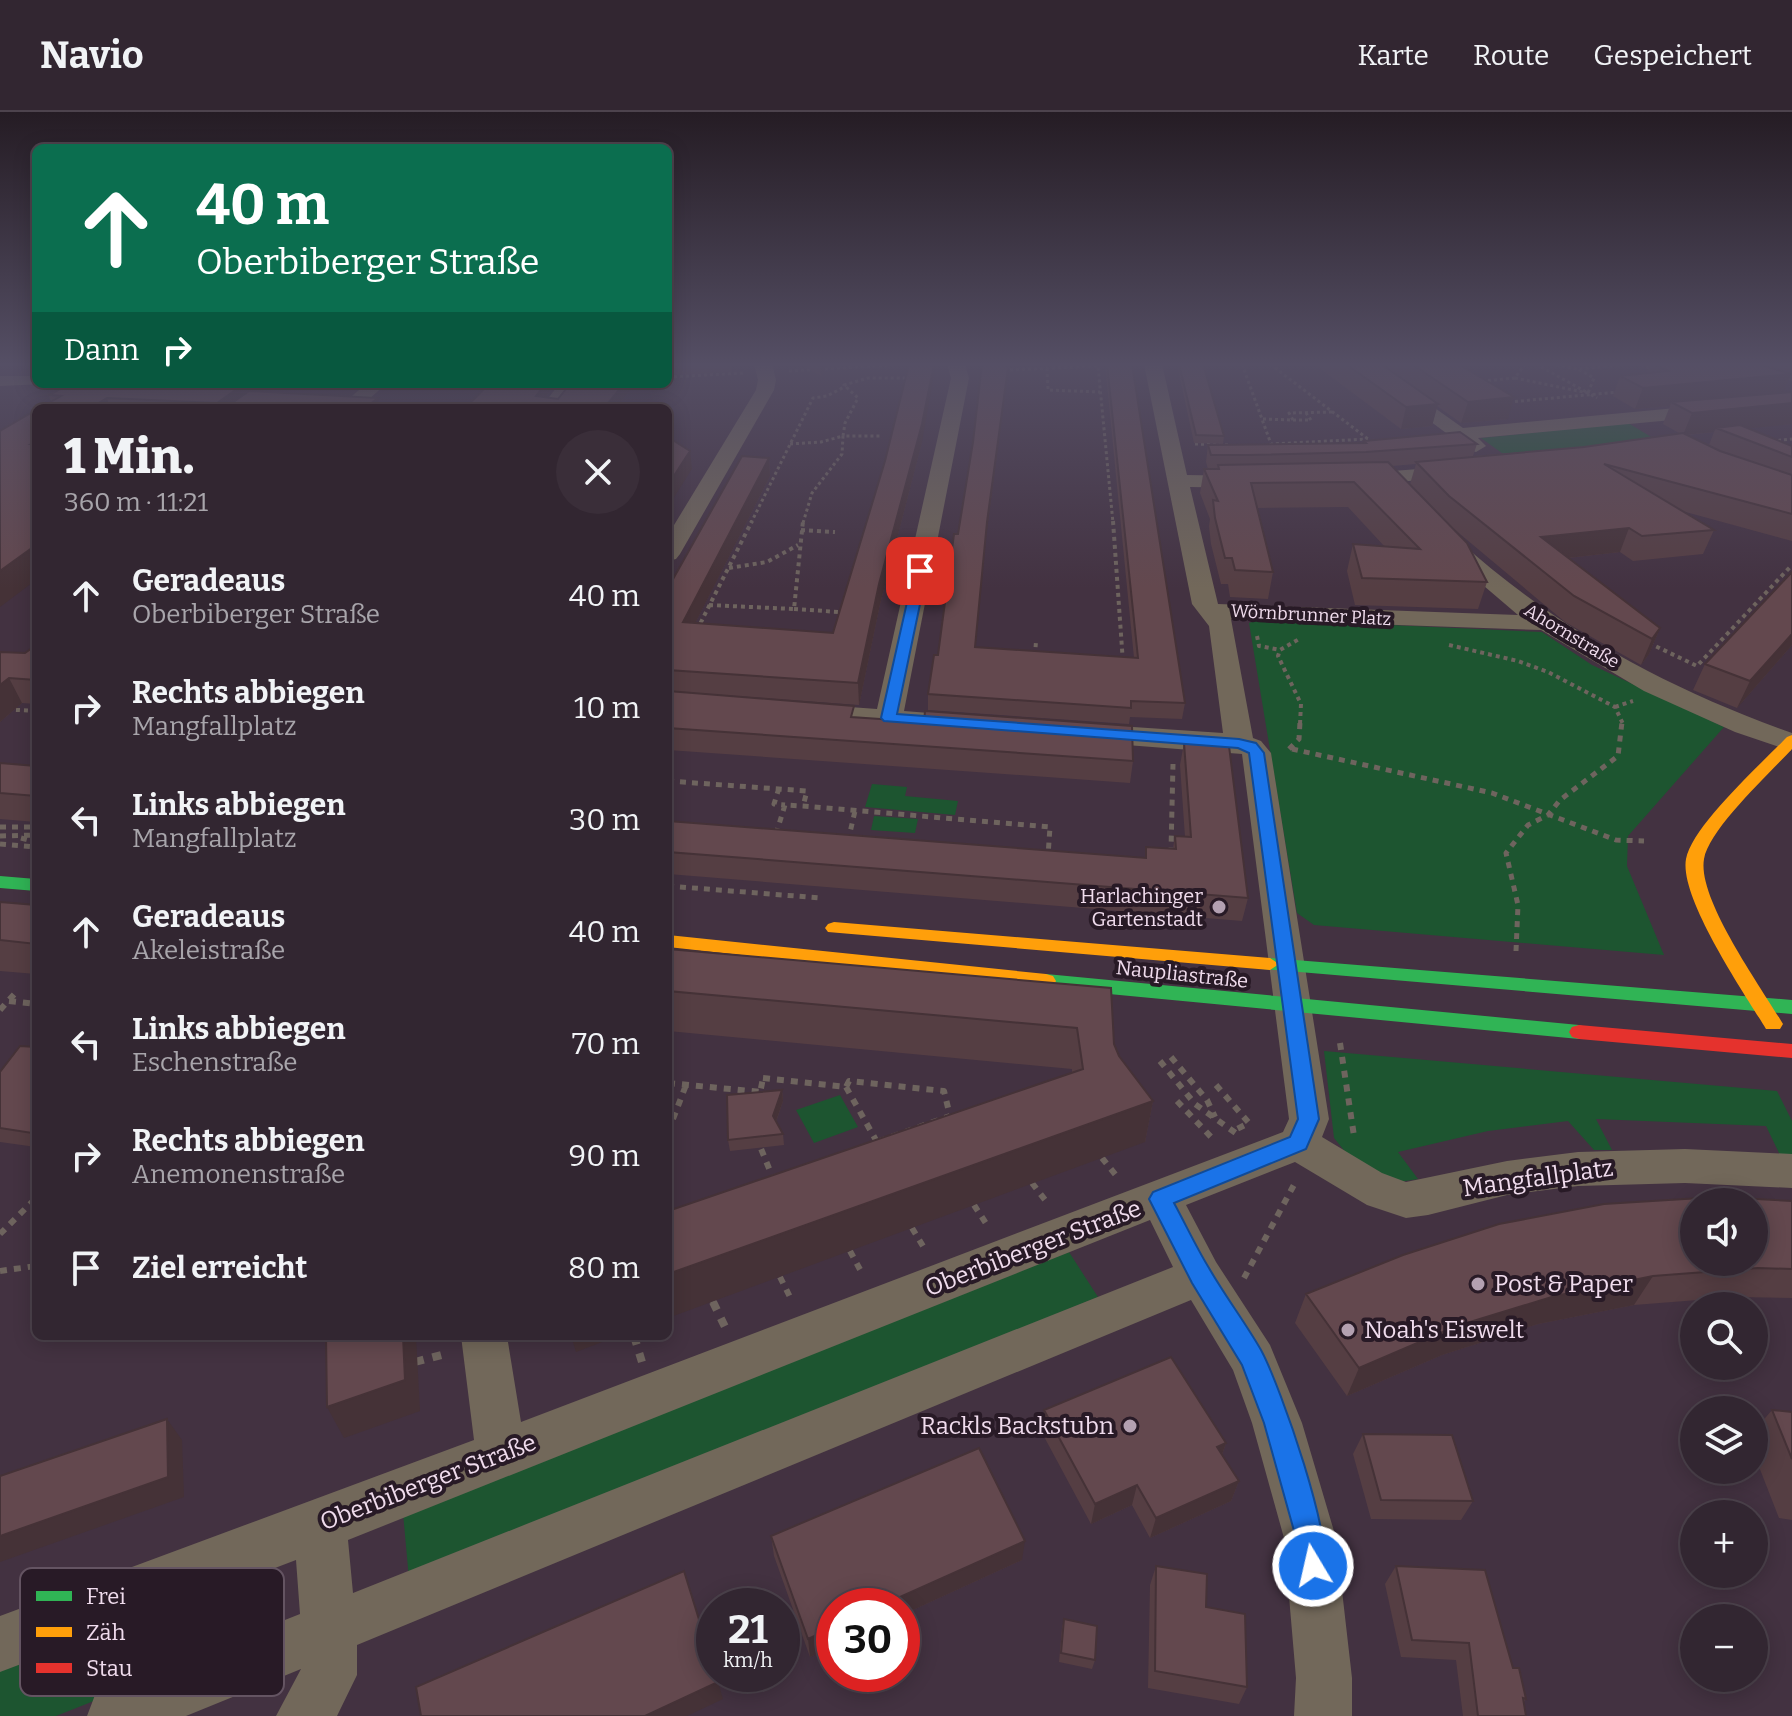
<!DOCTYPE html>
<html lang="de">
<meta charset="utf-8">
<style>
body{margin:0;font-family:Bitter,serif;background:#3a2e39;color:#f1f3f6;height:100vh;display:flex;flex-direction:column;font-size:30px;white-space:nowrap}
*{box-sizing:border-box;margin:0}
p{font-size:26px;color:#a8a5ab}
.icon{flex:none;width:44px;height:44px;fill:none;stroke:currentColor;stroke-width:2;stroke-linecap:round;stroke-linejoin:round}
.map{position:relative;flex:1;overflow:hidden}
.panel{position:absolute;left:32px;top:292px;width:640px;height:936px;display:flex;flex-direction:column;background:#322631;border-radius:12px;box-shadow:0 4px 20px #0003,0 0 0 2px #4d434d}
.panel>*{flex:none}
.guide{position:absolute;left:32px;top:32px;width:640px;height:244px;border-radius:12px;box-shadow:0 4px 20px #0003,0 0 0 2px #4d434d;background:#0b6e4f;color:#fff;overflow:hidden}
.tools{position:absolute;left:1680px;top:1076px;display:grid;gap:16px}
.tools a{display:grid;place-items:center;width:88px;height:88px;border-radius:50%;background:#322631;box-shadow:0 4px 20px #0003,0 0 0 2px #4d434d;font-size:40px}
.speed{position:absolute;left:696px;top:1476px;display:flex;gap:16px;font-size:40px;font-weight:700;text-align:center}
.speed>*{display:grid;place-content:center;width:104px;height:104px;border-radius:50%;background:#322631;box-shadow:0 4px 20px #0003,0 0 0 2px #4d434d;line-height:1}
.speed small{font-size:20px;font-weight:400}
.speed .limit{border:12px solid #d22;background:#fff;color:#111}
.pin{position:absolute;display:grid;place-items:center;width:68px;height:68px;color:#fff;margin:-34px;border-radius:16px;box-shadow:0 4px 12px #0006}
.me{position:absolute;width:88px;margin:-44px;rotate:351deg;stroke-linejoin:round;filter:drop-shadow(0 0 6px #0008)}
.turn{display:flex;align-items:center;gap:28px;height:168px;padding:0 32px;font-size:36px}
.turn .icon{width:104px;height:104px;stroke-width:2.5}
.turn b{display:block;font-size:56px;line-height:68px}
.then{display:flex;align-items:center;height:76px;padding:0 32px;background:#0003;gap:16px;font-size:30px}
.round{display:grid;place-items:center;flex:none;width:84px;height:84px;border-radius:42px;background:#3a2e39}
.headline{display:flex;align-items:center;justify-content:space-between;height:136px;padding:0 32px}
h1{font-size:48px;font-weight:800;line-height:60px}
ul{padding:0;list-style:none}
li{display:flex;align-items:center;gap:24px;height:112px;padding:0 32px}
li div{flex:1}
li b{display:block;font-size:30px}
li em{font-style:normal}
header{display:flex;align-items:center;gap:48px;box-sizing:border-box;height:112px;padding:0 40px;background:#322631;border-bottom:2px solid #4d434d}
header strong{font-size:38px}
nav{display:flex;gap:44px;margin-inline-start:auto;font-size:28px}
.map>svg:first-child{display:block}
.green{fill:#1d5530}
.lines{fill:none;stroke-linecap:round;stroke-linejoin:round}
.path-far4{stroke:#6e645e;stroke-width:3;stroke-dasharray:3 3;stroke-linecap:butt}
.path-far3{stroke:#6e645e;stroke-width:4;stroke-dasharray:4 4;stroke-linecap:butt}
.path-far2{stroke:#6e645e;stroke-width:5;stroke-dasharray:6 6;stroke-linecap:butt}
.path-far1{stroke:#6e645e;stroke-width:6;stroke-dasharray:7 7;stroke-linecap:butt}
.path{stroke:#6e645e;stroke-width:8;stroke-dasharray:9 9;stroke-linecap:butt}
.street{fill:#72685a;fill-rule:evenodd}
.fast{fill:#30b455;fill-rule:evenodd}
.slow{fill:#ff9f0a;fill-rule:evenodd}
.jam{fill:#e5322d;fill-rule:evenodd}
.wall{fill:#553e43;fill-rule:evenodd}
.shaded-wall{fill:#453237}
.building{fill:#63484e;stroke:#453237;stroke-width:2;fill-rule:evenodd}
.route{fill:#1a73e8;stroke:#114b97;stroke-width:2}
.poi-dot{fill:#b3a0b1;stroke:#281a26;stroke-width:3}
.labels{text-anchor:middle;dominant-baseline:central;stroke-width:8;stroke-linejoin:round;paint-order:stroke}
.far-street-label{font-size:18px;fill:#f0dced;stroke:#281a26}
.poi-label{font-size:20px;fill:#f0dced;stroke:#281a26;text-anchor:end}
.street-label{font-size:20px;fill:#f0dced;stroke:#281a26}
.near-street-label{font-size:24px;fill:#f0dced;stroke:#281a26}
.near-poi-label{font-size:24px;fill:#f0dced;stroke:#281a26;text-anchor:start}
.key{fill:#281a26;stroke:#645462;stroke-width:2}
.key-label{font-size:22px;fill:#f0dced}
</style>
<header>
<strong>Navio</strong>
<nav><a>Karte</a><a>Route</a><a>Gespeichert</a></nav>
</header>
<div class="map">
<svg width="1792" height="1604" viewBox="0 0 1792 1604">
<rect width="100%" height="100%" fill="#433241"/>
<!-- green -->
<path class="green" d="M1628,311L1658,329L1513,349L1481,326Z
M1261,507L1542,520L1592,553L1724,615L1628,724L1627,754L1664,843L1314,813L1297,801L1249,511Z
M872,672L907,675L905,684L958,689L955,703L865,695Z
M874,704L918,707L915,721L871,718Z
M1324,939L1777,979L1792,1009V1045L1780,1043L1766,1014L1596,1007L1612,1038H1594L1568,1009L1488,1019L1398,1040L1418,1067L1393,1071L1355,1052L1334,1026Z
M840,983L858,1015L814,1031L796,998Z
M1069,1140L1098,1185L409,1467L403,1401Z
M271,1451L278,1516L56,1604H0V1554Z"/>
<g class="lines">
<!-- path-far4 -->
<path class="path-far4" d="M1102,252L1098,254L1113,411
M1242,252L1271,332L1368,327
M1270,252L1368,327
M1536,252L1588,281L1594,266L1578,257
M1550,252L1578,257L1632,252
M1641,252L1655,259
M1047,256L1048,278L1100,280
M1010,258L1098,254
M789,259L908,252
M668,265L743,261
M1515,266L1588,281L1597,286
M1482,269L1515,266L1525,252
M1509,290L1619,280
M1263,307L1293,308L1289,301L1332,300
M1293,308H1311L1306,301
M1772,329L1792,327
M790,332L821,330L843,324L845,311L858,286L844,273L868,266H911
M1195,332L1229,333
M751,411L813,286L827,284L846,274
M803,411L812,381L842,342L843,324H880"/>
<!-- path-far3 -->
<path class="path-far3" d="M1113,409L1123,551
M801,418L835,420
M729,456L767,450L798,433
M709,493L794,497L803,409
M794,497L839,500
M697,518L752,409
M1257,524L1259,534L1280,538
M1649,531L1697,554L1792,453
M1449,533L1518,549L1548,560L1615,595L1623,612
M1035,543L1036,529
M1615,595L1633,589
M0,597L36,599
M1300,612L1301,592L1278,544L1280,538L1301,526"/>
<!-- path-far2 -->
<path class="path-far2" d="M1289,637L1299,627L1300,610
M1292,637L1492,681L1616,728L1644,729
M668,669L807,679L803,694
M779,676L774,692L785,693
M0,715H36
M776,722L785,693L803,694L1050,715L1048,744
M0,724L36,723
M21,726L36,730
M848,729L855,699
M0,732L36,735
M1168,740L1171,738L1173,652
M668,774L821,786
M1516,839L1518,793L1506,741L1528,713L1548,703L1560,688L1618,644L1622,610"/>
<!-- path-far1 -->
<path class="path-far1" d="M9,889L36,892
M0,898L18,878
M1340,931L1354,1024
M1171,945L1207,988L1215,1005
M1160,949L1195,992L1237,1022
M763,966L846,975L849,969L944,979L950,1004L877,1030L879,1035L775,1071L753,1017Z
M668,971L761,980
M1216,973L1249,1011L1237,1017
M846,975L877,1030
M1177,989L1213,1027
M668,1020L686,973
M1102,1046L1119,1067
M1032,1071L1049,1093
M974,1093L989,1116
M912,1116L926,1139
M0,1122L36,1086
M850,1139L863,1163
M0,1159L36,1154
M780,1165L792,1189
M1244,1166L1296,1069
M713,1189L714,1192"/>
<!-- path -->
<path class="path" d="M713,1190L726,1217
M634,1224L642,1250
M415,1250L449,1241"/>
<!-- street -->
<path class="street" d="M754,252H772L776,268L774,278L680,442L676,447L668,449V423L756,278L758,268Z
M947,252H965L969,266L904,599L968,604L978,606L982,612L978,618L968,620L799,606L795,600L799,594L809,592L877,597L951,266Z
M1144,252H1162L1187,363L1246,364L1257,370L1246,376L1190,375L1218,492L1518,503L1443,439L1440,434L1443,429H1459C1557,517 1668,577 1792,621L1791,639L1735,620L1644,579L1541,518L1231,507L1253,626L1261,629L1271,641L1329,1007L1322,1025L1382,1061L1406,1070L1507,1049L1578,1040L1685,1037L1792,1042V1076L1685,1071L1578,1074L1507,1083L1428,1103L1406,1106L1367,1093L1295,1050L1186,1093L1216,1150L1270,1233L1302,1311L1336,1426L1352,1566V1604H1294L1296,1566L1284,1426L1252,1311L1233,1258L1191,1188L357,1533V1563L337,1604H276L301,1557L186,1604H87L95,1583L300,1502L296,1448L0,1560V1504L474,1328L461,1224H507L521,1310L1283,1020L1289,1007L1242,642L1088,630L1078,627L1074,621L1078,615L1088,612L1223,621L1209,514L1192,492ZM1150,1108L1173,1155L353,1481L348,1428Z
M1353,252H1373L1463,316L1792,285V297L1478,326L1486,334L1476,340L1469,338Z
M0,264H36V272H43L0,274Z
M366,272H386L359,296H338Z
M559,272H577L560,296H541Z
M1457,354L1467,360L1464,364L1354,374L1344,368L1354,362Z"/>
<!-- fast -->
<path class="fast" d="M0,764L36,767V779L0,776Z
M1270,846L1792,888V902L1263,857L1261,852L1263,847Z
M1046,862L1579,913L1586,915L1589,920L1586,925L1579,927L1046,876L1039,874L1036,869L1039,864Z"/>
<!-- slow -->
<path class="slow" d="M1792,623V637C1770,661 1709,717 1704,747C1697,787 1762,876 1783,912L1780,917H1766C1745,882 1679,786 1686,747C1692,714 1762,651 1787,625Z
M834,810L1270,846L1279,852L1270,858L828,820L825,816L828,812Z
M668,823L1046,862L1053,864L1056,869L1053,874L1046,876L668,835Z"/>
<!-- jam -->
<path class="jam" d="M1579,913L1792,932V946L1579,927L1572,925L1569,920L1572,915Z"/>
</g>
<!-- wall -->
<path class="wall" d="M668,252H731L732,260L668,263Z
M801,252H889L825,256L821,264Z
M1105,252H1132L1185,591L1182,607L1130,605L1129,612L928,598V582L938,543L958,422L1007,268L986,425L975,535L1134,546Z
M1177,252H1203L1224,324L1223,332L1194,331Z
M1314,252H1458L1508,307L1461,311L1437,294L1432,314L1401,317Z
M1650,252H1792V269L1788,268L1783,280H1792V312L1749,316L1792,334V429L1682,399L1714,418L1703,442L1633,449L1620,440L1568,446L1660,516L1649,542L1641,553L1565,510L1448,412L1487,470L1478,497L1355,493L1347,459L1353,432L1385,435L1348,395L1257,396L1273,460L1268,487L1230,485L1228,472H1221L1211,432L1209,414L1210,407L1200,381L1204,357H1208L1206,350L1208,333L1364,331V329L1477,332L1473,344L1584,335L1679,321L1663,312L1670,294L1635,297L1613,284L1620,264L1647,261ZM1714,320L1709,333L1688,323ZM1416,352L1410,372L1425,388L1392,354Z
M69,272H262L265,280L380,296H40L51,289L49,283Z
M439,272H555L546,285L558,287L570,272H635L616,296H465L488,274L440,276Z
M922,330L880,492L859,593L668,579L854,605L1133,649L1130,671L668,638V476L769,346L770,364L695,511L833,521Z
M36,533V592L22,591L0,610V540L25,541Z
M1792,533L1737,596L1693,578L1705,552Z
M1184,631L1248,786L1242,809L668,762V709L1145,746L1146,735L1173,737L1175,724L1185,725L1180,653Z
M0,651L36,654V710L0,707Z
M0,790L36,793V862L0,859Z
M668,837L1111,876L1114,932L1119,944L1153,989L1145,1030L1072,961V957L668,919Z
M36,935V1035L0,1030V960Z
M782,978L783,989L776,1010L783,1022L784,1033L730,1039L728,1028Z
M1792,1089V1186L1736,1185L1634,1193L1538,1212L1442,1243L1347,1284L1295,1211L1306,1182Z
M1044,1298L1226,1331L1222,1343L1239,1369L1231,1389L1150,1426L1132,1393L1091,1412L1041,1319Z
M1772,1298L1792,1300V1408L1779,1406L1754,1342V1319Z
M1363,1322L1473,1389L1461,1408L1371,1407L1353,1342Z
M771,1424L1022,1448L902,1503V1494H834V1534L810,1545L774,1444Z
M1156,1454L1206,1495L1247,1575L1239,1592L1148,1576L1150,1473Z
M1396,1454L1513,1556L1526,1587L1524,1590L1526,1604H1463L1456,1548L1401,1545L1385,1472Z
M1064,1507L1095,1548L1092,1557L1059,1550L1062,1516Z"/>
<!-- shaded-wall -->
<path class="shaded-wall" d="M820,252H825V256L821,264Z
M934,252H936L922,330L880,492L859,593L858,571L879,472Z
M1008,256L986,425L974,550L987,410Z
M1791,262L1782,283L1671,290L1670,294L1635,297L1643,276Z
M244,272H262L266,284L249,296H218L217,291Z
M545,272H555L538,296L536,284Z
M624,272H635L616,296H604Z
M1514,285L1508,307L1461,311L1468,290Z
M107,286L110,296H90Z
M378,286L380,296H365Z
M1792,291V312L1724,319L1716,316L1714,320L1683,323L1692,301Z
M1438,292L1432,314L1401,317L1406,295Z
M690,339L692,357L668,395V373Z
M769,346L770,364L685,531L683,510Z
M1629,416L1620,440L1532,450L1541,425Z
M36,433V468L0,495V459Z
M1660,516L1649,542L1641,553L1652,527Z
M1792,522V533L1737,596L1750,569Z
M9,566L22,591L0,610V573Z
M782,978L783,989L774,1015L773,1004Z
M1153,989L1145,1030L668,1206V1162Z
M1653,1164L1634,1193L1538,1212L1442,1243L1347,1284L1359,1256L1457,1214L1555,1184Z
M85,1224H126L89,1230Z
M403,1224H416L420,1299L344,1326L327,1295Z
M571,1224H618L576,1240Z
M167,1307L182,1328L184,1385L0,1450V1424Z
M1226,1331L1219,1351L1217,1335Z
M1239,1369L1231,1389L1150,1426L1156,1406Z
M1137,1373L1132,1393L1091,1412L1095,1392Z
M1025,1429L1022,1448L902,1503V1494H880Z
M834,1515V1534L810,1545L808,1527Z
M718,1570L723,1587L687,1604H645Z"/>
<!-- building -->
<path class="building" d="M909,252H934L922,312L879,472L858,571L668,558V476L742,344L769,346L683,510L833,521L885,349Z
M982,252H1005L1008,256L987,410L975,535L1138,546L1107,252H1132L1185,591L1131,589V596L928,582L934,543H938L954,422H958L973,330Z
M1179,252H1203L1224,324L1196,323Z
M1346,252H1381L1438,292L1406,295Z
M1412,252H1458L1514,285L1468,290Z
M1653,252H1758L1791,262L1643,276L1620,264L1668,259Z
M69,272H244L217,291L107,286L90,296H40L61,284L49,283Z
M489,272H545L536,284L558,287L570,272H624L604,296H465Z
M249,279L378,286L365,296H225Z
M1792,280V291L1692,301L1671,290Z
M36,298V329L31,332H36V433L0,459V319Z
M1740,313L1792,334V345L1716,316Z
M1460,320L1477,332L1366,340L1248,343H1211L1208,333L1366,331L1364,329Z
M1683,321L1720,339L1792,363V402L1604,352L1714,418L1642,424L1629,416L1541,425L1660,516L1652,527L1574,484L1449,384L1416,350L1584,335Z
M671,327L690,339L668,373V331Z
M1388,350L1467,431L1487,470L1362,466L1353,432L1420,437L1354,370L1251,371L1273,460L1235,458L1232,446H1225L1215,406L1213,388L1218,389L1204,357H1219L1218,353Z
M1792,460V522L1750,569L1705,552Z
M36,533V568L9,566L0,573V540L25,541Z
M668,579L854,594L851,605L924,610L925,599L1132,614L1133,649L668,616Z
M1184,631L1229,634L1248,786L668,740V709L1146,746V735L1176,737L1175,724L1191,725Z
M0,651L36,654V684L0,681Z
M0,790L36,793V832L0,828Z
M668,837L1111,876L1114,932L1119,944L1153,989L668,1162V1099L1083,957L1077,916L668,879Z
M20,934L36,935V1016L32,1021L0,1016V960Z
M782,978L773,1004L783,1022L728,1028L727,983Z
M1717,1085L1792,1089V1157L1758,1156L1653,1164L1555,1184L1457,1214L1359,1256L1306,1182L1403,1143L1499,1112L1604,1092ZM1694,1090H1754V1150H1694Z
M326,1224H403L405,1268L327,1295Z
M1171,1245L1226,1331L1217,1335L1239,1369L1156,1406L1137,1373L1095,1392L1044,1298Z
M1772,1298L1792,1300V1347Z
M167,1307L168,1365L0,1424V1364Z
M1363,1322L1452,1323L1473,1389L1381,1388Z
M979,1336L1025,1429L880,1494H834V1515L808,1527L771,1424Z
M1156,1454L1207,1462L1206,1495L1245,1502L1247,1575L1155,1559Z
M1396,1454L1485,1458L1513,1556H1519L1526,1587L1523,1586L1526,1604H1478L1469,1531L1412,1528Z
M684,1459L714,1556V1562H716L718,1570L645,1604H421L416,1575Z
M1064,1507L1097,1514L1095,1548L1061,1541Z"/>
<!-- sky -->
<linearGradient id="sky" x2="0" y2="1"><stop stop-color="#251c24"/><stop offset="0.53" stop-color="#554f65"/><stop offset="1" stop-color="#554f65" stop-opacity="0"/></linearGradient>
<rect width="1792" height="476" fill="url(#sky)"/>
<!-- route -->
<path class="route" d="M920,455L927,459L897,602L1239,627L1256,631L1264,641L1319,1007L1306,1037L1174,1091C1186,1113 1196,1135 1209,1156C1225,1184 1245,1210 1261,1238C1280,1273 1336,1432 1323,1464L1313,1469L1303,1464L1296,1426L1264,1311L1242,1253L1192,1171L1149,1087L1153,1080L1290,1025L1298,1007L1249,641L1238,636L884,609L881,606L914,459Z"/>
<!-- markers -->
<g class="poi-dot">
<circle cx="1219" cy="795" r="8"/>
<circle cx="1478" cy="1172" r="8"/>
<circle cx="1348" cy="1218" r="8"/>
<circle cx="1130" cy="1314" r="8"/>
</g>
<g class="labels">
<!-- far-street labels -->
<g class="far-street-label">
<text transform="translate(1311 503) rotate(3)">Wörnbrunner Platz</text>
<text transform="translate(1572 524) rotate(31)">Ahornstraße</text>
</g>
<!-- poi labels -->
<g class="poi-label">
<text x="1203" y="784">Harlachinger<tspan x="1203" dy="23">Gartenstadt</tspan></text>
</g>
<!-- street labels -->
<g class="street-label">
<text transform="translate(1182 862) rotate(6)">Naupliastraße</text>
</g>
<!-- near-street labels -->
<g class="near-street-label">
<text transform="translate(1538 1066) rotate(-8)">Mangfallplatz</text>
<text transform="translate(1033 1136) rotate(-21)">Oberbiberger Straße</text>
<text transform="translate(428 1370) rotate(-21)">Oberbiberger Straße</text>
</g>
<!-- near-poi labels -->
<g class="near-poi-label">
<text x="1494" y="1172">Post &amp; Paper</text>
<text x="1364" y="1218">Noah's Eiswelt</text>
<text x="1114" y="1314" text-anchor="end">Rackls Backstubn</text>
</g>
</g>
<!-- legend -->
<rect x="20" y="1456" width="264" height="128" rx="12" class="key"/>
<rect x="36" y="1479" width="36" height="10" fill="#30b455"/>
<rect x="36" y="1515" width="36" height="10" fill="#ff9f0a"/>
<rect x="36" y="1551" width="36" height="10" fill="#e5322d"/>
<g class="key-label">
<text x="86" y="1492">Frei</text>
<text x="86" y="1528">Zäh</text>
<text x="86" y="1564">Stau</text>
</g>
</svg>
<div class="tools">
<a><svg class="icon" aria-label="sound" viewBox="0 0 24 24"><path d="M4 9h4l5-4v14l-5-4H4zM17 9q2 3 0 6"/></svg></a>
<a><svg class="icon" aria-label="search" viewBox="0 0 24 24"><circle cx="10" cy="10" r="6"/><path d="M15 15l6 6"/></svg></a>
<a><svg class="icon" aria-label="layers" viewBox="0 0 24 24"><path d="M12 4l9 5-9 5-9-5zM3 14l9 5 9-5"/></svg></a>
<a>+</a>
<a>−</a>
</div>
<div class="speed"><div>21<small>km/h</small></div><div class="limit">30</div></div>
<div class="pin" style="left:920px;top:459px;background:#d93025"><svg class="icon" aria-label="arrive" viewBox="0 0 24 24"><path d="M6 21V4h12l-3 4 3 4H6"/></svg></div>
<svg class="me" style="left:1313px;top:1454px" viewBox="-20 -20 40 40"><circle r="17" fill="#1a73e8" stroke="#fff" stroke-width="3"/><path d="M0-11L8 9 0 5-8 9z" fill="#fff"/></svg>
<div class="guide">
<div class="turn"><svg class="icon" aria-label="ahead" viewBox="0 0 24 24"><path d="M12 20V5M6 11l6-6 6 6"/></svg><div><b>40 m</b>Oberbiberger Straße</div></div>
<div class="then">Dann<svg class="icon" aria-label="right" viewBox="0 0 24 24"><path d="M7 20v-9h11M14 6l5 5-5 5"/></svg></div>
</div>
<section class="panel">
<div class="headline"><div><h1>1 Min.</h1><p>360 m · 11:21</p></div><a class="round"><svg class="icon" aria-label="close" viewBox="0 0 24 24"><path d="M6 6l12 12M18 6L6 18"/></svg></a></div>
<ul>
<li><svg class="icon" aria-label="ahead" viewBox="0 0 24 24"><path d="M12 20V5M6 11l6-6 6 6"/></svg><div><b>Geradeaus</b><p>Oberbiberger Straße</p></div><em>40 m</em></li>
<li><svg class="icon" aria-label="right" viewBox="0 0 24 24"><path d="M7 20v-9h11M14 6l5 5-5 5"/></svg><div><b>Rechts abbiegen</b><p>Mangfallplatz</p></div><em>10 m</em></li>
<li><svg class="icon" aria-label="left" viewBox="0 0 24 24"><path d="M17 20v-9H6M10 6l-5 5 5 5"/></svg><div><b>Links abbiegen</b><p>Mangfallplatz</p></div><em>30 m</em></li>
<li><svg class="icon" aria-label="ahead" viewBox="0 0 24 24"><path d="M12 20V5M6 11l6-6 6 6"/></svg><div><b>Geradeaus</b><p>Akeleistraße</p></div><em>40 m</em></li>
<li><svg class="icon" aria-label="left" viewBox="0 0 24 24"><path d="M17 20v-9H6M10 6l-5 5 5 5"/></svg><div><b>Links abbiegen</b><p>Eschenstraße</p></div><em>70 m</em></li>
<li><svg class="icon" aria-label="right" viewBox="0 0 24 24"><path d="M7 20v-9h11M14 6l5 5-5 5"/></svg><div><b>Rechts abbiegen</b><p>Anemonenstraße</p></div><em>90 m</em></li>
<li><svg class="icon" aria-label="arrive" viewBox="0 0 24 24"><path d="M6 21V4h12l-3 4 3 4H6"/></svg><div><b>Ziel erreicht</b></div><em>80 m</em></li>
</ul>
</section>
</div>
